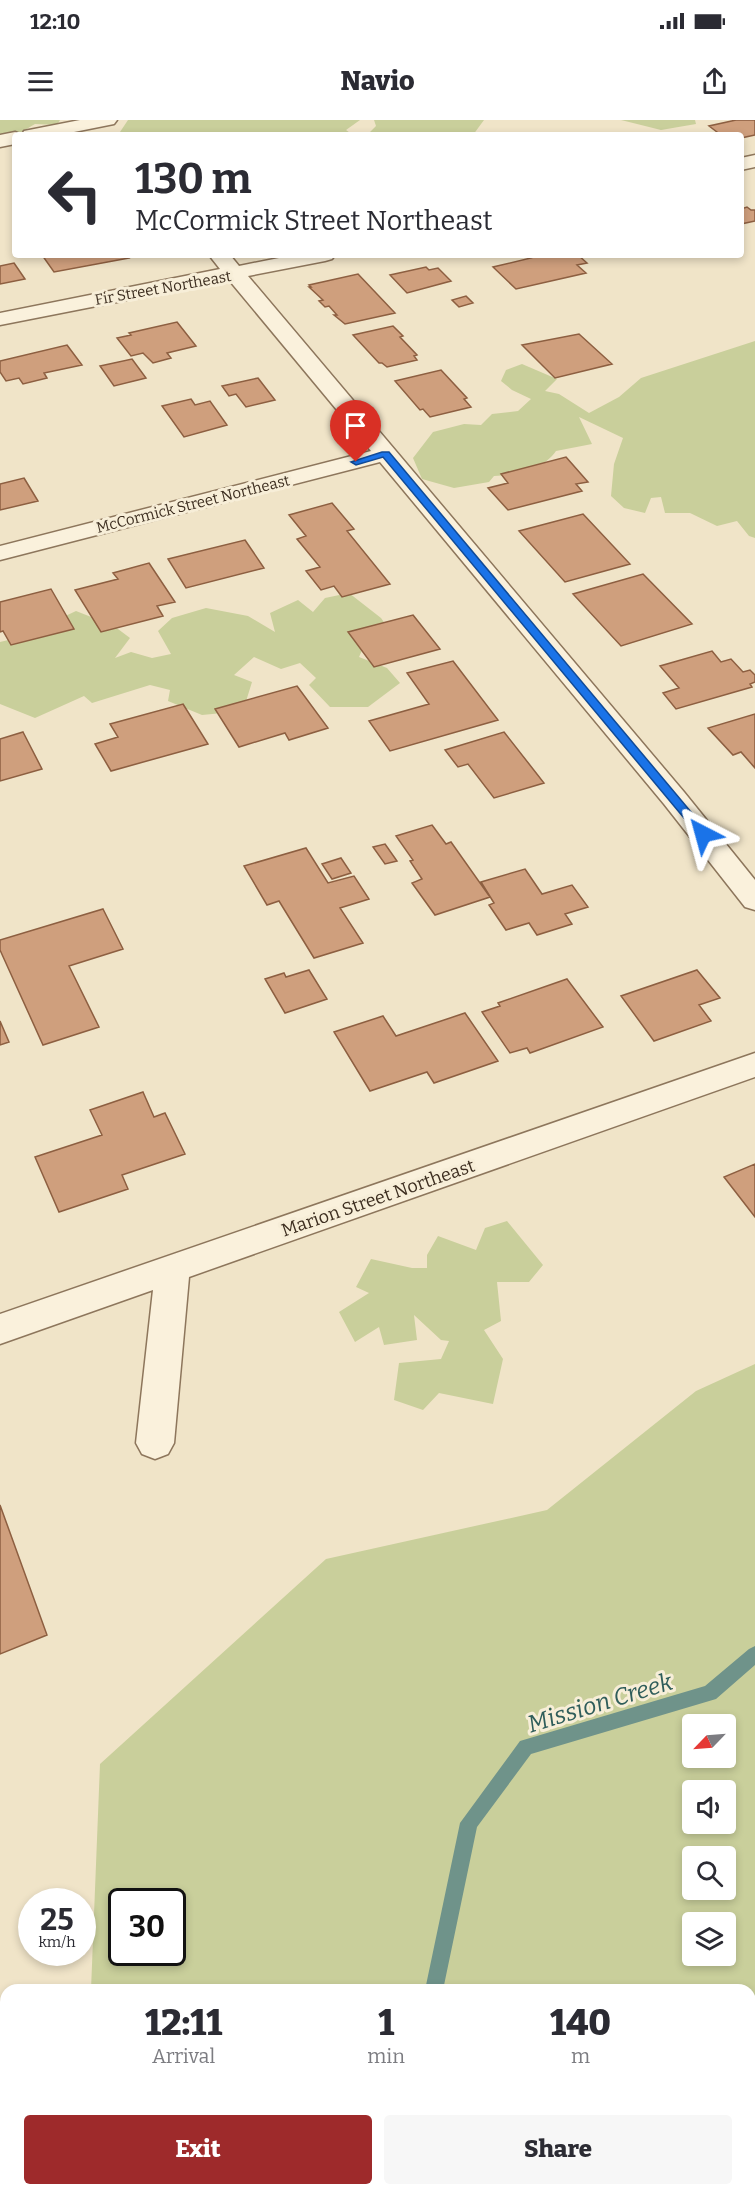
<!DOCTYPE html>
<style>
body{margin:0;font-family:Bitter,serif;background:#f7f7f7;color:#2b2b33;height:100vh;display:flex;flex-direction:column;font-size:22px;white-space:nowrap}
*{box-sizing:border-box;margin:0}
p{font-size:20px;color:#7c7c81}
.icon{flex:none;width:33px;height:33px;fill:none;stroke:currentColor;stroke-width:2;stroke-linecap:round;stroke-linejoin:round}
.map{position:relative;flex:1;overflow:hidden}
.side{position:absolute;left:0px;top:1864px;width:756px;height:212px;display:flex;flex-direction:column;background:#fff;border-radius:18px 18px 0 0;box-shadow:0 3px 9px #0003}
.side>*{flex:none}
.top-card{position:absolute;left:12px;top:12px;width:732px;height:126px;border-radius:6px;box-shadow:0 3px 9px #0003;background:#fff;color:#2b2b33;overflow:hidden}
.needle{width:39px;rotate:245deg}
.buttons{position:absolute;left:682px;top:1594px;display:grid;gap:12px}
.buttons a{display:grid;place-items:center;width:54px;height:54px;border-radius:6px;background:#fff;box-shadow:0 3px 9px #0003;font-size:30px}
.speed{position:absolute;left:18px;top:1768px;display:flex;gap:12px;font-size:30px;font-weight:700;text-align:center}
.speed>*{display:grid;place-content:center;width:78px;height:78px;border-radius:50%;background:#fff;box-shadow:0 3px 9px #0003;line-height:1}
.speed small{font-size:15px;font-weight:400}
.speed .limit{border:3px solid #111;border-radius:9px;background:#fff;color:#111}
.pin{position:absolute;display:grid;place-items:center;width:51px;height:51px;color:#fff;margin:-62px -26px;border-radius:50% 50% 50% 0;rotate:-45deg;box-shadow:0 0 6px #0007}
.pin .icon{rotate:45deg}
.me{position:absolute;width:66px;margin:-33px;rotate:321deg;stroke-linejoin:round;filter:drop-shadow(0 0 4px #0008)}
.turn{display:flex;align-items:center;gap:21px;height:126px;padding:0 24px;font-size:27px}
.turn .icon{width:78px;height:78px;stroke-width:2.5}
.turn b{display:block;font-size:42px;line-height:51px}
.eta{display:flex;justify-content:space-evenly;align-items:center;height:102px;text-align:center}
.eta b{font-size:36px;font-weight:800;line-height:42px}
.primary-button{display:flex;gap:12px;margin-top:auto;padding:12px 24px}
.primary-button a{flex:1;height:69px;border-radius:6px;background:#9e2a2b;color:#fff;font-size:24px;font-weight:800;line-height:69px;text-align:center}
.primary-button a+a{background:#f7f7f7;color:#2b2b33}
.status{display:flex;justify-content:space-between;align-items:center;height:42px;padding:0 30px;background:#fff;direction:ltr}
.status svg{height:16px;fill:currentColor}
header{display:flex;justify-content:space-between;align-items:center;height:78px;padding:0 24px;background:#fff;font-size:27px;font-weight:800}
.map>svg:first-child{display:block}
.green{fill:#c9cf9b;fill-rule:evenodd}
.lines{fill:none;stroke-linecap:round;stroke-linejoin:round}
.stream{fill:#6f938a;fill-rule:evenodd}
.building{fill:#cf9f7d;stroke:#8d5f41;stroke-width:1.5}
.minor-casing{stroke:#8d765c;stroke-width:3}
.minor{fill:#faf1dc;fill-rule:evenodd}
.route{fill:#1a73e8;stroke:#114b97;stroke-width:1.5}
.labels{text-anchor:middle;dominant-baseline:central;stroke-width:6;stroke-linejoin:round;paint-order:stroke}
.far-street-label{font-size:15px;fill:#3d2e20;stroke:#f7eed8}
.street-label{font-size:18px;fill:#3d2e20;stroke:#f7eed8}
.near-water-label{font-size:24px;font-style:italic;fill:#2f5d5a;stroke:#f7eed8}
</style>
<div class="status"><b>12:10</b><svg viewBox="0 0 49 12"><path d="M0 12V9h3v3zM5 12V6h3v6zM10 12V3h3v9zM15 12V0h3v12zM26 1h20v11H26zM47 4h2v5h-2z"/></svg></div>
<header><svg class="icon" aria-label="menu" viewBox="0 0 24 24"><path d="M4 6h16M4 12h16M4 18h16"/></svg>Navio<svg class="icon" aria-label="share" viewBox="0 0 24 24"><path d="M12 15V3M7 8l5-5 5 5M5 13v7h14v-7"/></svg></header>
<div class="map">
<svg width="755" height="2075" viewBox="0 0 755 2075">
<rect width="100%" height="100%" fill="#f0e4c8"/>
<!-- green -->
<path class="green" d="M0,0H60L57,5L35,4C22,12 12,17 0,26Z
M128,0H360L346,10L353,15H118Z
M374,0H484L473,15H367L376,6Z
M621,0H695L696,4L661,10Z
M755,221V418L749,416L737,401L717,406L690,393H665L661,377L651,378L645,393L624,388L611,376L614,344L623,318L579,297L592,324L556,331C543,350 515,355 494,356L489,362L454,368L422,359L413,338L433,312L464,304L481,305L492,294L518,291L531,279L512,270L501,261L506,250L522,244L557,259L545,271L559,274L589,293L619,277L641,258Z
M349,473L381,498L388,508L368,517L359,537L387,548L400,563L368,587H330L309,565L316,558L300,543L281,549L254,537L234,555L252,562L243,591L202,595L168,581L170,570L150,565L92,583L84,576L35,598L0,584V522L21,517L76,491L114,506L130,518L115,538L131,532L152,538L171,534L158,511L172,498L206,488L248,496L275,512L270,493L298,480L313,492L325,478Z
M507,1101L543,1145L529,1162H497L501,1201L484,1210L503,1239L493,1284L439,1273L423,1290L394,1280L399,1243L441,1239L449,1221L441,1220L414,1195L417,1220L384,1225L379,1207L355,1222L339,1192L369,1173L356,1167L371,1139L412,1148H427V1135L438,1116L476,1130L485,1108Z
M755,1244V2075H113L111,2070H750V1870H91L100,1644L326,1439L547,1390L696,1271ZM693,1605H726V1638H693ZM693,1671H726V1704H693ZM693,1737H726V1770H693ZM122,1782H172V1833H122ZM693,1803H726V1836H693Z"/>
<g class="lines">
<!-- stream -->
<path class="stream" d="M755,1526V1545L716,1579L531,1634L477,1707L443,1870H425L460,1703L520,1621L705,1566L749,1529Z
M444,2070H464V2075H444Z"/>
</g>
<!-- building -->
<path class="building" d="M736,0H755V15L741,18V15H721L709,6Z
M747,87L751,90H755V101L741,104V89Z
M42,135H126L129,138L54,152Z
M527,135H578L587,143L577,145L586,153L516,169L493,147L531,138Z
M14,143L25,159L0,164V146Z
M426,147L429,150L438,148L451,161L407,173L390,155Z
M358,154L395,193L345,204L334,195H337L329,186L325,187L319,181L323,180L309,167H311L309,165Z
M466,176L473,183L459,187L452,180Z
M177,202L196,226L167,233L171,238L153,243L143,233L131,236L117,218L131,215L129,213Z
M393,206L403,216L400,217L417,235L414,236L417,240L387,247L382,243H379L353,215Z
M579,214L612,244L555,258L522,225Z
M67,225L82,245L44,253L47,258L23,264L19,258L6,261L0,252V241Z
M132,239L146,258L114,266L100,246Z
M441,250L467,278L464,279L471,287L430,297L423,289L420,290L395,261Z
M258,258L275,280L246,287L236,274L229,276L222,266Z
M191,279L195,285L210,281L227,305L184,317L162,286Z
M566,337L588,362L576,364L582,371L508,390L488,368L508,363L501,354Z
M24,358L38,381L0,390V364Z
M332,383L354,409L347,411L390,464L342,477L334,466L321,470L306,451L320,447L297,419L306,416L289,395Z
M583,394L630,444L565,462L519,411Z
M245,420L264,448L186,468L168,439Z
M149,443L175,482L157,486L163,496L101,512L75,470L118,459L113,453Z
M643,454L692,504L621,526L573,474Z
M51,469L74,509L11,525L3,511L0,512V482Z
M413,495L440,529L374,547L348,512Z
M712,531L721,542L731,539L743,552L750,550L755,555V562L750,564L752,567L676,589L663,573L679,568L660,546Z
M453,541L498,600L390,631L369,601L429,584L407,553Z
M297,566L328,608L289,620L285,613L239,627L215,589Z
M183,584L208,624L111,651L95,624L118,617L110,604Z
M755,594V648L741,632L733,635L708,608Z
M23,612L42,649L0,661V619Z
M504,612L544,663L494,678L468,644L458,647L445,630Z
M432,705L446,724L451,722L490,777L435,795L412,763L422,759L410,741L413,740L396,716Z
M385,724L397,741L385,744L373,727Z
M306,728L328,763L354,756L369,779L340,788L363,823L314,838L279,781L267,785L244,746Z
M341,738L351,753L332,759L322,744Z
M525,749L542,774L572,765L588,787L565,794L572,804L537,815L529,803L506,810L489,785L494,783L481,762Z
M103,789L123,829L69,846L99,907L43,925L0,830V820Z
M309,850L327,879L285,893L265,859L284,853L286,857Z
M697,850L720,878L699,885L711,901L654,921L621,876Z
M567,859L603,907L530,933L527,928L510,933L482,892L500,886L498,883Z
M465,893L498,941L434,963L427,952L370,971L334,912L383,896L396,916Z
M0,901L9,922L0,925Z
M143,972L154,997L165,993L185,1034L122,1055L128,1069L59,1092L35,1037L102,1015L90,990Z
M755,1044V1097L724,1057Z
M0,1385L47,1515L0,1534Z"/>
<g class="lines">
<!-- minor casing -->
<g class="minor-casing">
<path id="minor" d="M80,0H117L114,4L59,15H15V24L0,27V15L15,12L22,15L24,11Z
M755,35V47L741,50V38Z
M209,135H230L239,146L294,135H335L332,139L325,141L248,156L684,672L755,760V790L745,787L664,684L380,342L0,440V426L371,331L229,160L0,205V193L220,149Z
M755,933V957L189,1157L174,1323L168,1334L155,1339L142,1334L136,1323L153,1170L0,1224V1194Z"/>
</g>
<!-- minor -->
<use href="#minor" class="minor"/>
</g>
<!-- route -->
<path class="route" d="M382,332H389L707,711V716H699L383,337L356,345L351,342Z"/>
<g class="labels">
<!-- far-street labels -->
<g class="far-street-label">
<text transform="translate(163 168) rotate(-10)">Fir Street Northeast</text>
<text transform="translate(193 384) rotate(-14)">McCormick Street Northeast</text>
</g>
<!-- street labels -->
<g class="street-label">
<text transform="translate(378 1078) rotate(-19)">Marion Street Northeast</text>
</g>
<!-- near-water labels -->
<g class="near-water-label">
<text transform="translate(600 1583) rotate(-17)">Mission Creek</text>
</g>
</g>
</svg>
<div class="buttons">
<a><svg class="needle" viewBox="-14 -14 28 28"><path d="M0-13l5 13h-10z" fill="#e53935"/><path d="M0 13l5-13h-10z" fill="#7c7c81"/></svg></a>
<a><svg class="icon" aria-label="sound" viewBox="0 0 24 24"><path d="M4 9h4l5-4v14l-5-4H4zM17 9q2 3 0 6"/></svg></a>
<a><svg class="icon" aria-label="search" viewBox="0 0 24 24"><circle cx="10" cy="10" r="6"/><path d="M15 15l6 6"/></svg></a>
<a><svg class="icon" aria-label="layers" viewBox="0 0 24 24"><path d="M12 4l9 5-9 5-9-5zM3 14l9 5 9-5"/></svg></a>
</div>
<div class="speed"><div>25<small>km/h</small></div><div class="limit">30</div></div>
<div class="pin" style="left:356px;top:342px;background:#d93025"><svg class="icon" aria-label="arrive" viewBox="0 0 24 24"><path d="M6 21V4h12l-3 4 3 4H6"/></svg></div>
<svg class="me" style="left:703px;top:714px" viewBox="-20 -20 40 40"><path d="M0-17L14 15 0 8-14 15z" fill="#1a73e8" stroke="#fff" stroke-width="4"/></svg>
<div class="top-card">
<div class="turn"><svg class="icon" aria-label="left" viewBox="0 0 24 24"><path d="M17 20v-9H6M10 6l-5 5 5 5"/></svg><div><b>130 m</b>McCormick Street Northeast</div></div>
</div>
<section class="side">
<div class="eta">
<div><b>12:11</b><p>Arrival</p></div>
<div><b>1</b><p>min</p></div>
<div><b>140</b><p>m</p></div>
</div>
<div class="primary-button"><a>Exit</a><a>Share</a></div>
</section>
</div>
